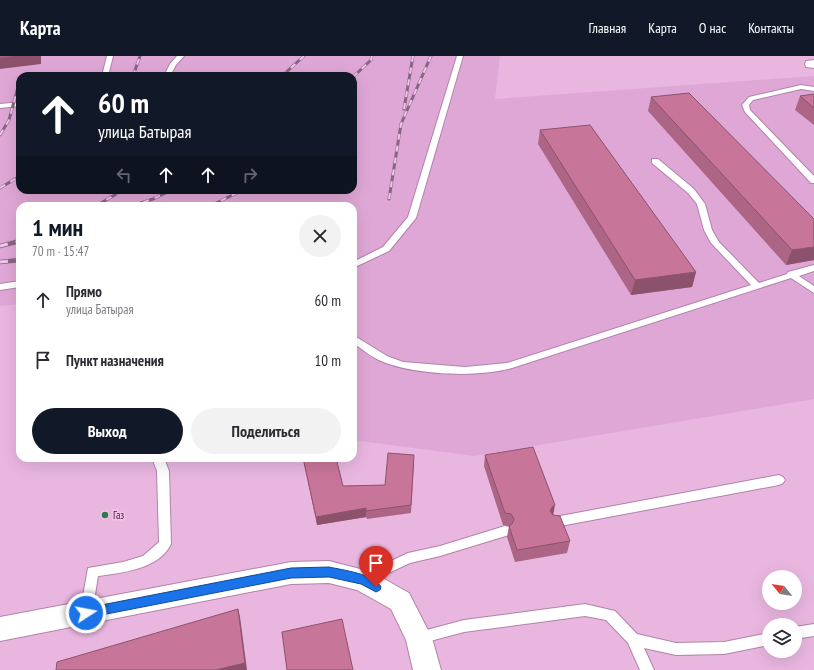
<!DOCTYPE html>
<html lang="ru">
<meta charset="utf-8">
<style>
body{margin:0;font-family:"PT Sans Narrow",sans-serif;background:#f2f2f3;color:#2b2b33;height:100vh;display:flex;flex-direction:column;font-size:15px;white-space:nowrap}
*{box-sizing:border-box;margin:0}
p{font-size:13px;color:#7c7c81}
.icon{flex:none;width:22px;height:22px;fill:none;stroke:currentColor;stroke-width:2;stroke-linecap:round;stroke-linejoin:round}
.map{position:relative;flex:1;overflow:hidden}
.side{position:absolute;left:16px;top:146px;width:341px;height:260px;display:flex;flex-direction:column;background:#fff;border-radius:12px;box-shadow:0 4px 16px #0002}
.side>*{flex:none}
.top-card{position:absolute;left:16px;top:16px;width:341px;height:122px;border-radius:12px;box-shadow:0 4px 16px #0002;background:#111827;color:#fff;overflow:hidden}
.needle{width:26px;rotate:300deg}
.buttons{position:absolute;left:762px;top:514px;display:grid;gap:8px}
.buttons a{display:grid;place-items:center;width:40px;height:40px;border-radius:50%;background:#fff;box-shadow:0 4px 16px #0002;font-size:20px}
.pin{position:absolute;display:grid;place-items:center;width:34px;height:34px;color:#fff;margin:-41px -17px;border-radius:50% 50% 50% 0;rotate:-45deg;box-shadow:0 0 4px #0007}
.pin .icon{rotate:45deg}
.me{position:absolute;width:44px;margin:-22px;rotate:79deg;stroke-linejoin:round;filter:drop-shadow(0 0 3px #0008)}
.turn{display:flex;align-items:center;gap:14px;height:84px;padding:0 16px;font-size:18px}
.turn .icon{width:52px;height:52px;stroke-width:2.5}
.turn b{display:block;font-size:28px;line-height:34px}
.lanes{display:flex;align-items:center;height:38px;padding:0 16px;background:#0003;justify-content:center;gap:20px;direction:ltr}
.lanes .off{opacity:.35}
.round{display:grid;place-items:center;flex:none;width:42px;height:42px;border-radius:21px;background:#f2f2f3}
.summary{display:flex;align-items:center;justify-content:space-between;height:68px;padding:0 16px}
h1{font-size:24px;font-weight:700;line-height:30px;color:#111827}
.cta{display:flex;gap:8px;margin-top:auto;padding:8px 16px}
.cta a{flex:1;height:46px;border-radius:24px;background:#111827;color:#fff;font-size:16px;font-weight:700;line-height:46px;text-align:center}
.cta a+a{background:#f2f2f3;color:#2b2b33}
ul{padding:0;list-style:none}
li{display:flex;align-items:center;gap:12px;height:60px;padding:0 16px}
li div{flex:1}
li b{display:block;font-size:15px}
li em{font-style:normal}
header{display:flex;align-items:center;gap:24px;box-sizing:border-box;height:56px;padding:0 20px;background:#111827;color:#fff}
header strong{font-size:19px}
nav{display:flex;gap:22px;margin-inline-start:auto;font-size:14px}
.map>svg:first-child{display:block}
.built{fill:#dfa7d6;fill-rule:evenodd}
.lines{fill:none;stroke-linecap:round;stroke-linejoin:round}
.lane-casing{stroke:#b282aa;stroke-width:2}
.street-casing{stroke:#b282aa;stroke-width:2}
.lane{fill:#fff;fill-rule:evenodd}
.street{fill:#fff;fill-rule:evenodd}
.rail-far1-casing{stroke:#876681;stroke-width:3}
.rail-casing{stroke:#876681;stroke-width:4.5}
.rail-far1{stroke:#f6c3ed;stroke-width:2;stroke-dasharray:6;stroke-linecap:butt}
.rail{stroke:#f6c3ed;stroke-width:3;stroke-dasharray:8;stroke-linecap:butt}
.wall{fill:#ac6584}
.shaded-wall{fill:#8c526c}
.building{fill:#c8759a;stroke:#8c526c}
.route{fill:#1a73e8;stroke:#114b97}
.poi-dot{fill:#2f7b4a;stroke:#f6c3ed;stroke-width:1.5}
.labels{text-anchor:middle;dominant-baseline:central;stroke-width:3;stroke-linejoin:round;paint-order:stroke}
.poi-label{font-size:11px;fill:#3b2838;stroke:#f6c3ed;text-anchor:start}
</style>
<header>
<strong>Карта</strong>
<nav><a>Главная</a><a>Карта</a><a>О нас</a><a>Контакты</a></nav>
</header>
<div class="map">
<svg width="814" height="614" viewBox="0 0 814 614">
<rect width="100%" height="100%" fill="#e9b6e0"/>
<!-- built -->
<path class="built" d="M0,0H500L495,43L814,20V343L474,400L353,384V150H20V248L0,250ZM20,20H353V134H20Z"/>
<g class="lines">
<!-- lane casing -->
<g class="lane-casing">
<path id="lane" d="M107,0H113L108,20H102Z
M177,0H184L176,9L170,20H164L170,8Z
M457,0H463L416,162L389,195L353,212V206L383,191L408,161Z
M801,29L814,31V35L801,33L753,44L749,49L750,54L814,120V127H811L745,56L742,49L749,41Z
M20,46V50L0,52V48Z
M652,103H658L694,133L705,148L712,174L719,186L759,227L787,218L788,216L814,209V215L799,220L814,230V237L791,222L512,312C478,322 414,319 381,305C371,301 362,293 353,287V279L387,300L403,306L465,311L507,307L751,229L711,187L704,174L697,148L688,137L652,107Z
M20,225V231L0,234V228Z
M152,402H164L169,415L171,488C159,513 122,517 98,520L92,557L91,561L86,563L81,561L80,557L88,512L123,506L143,500L159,486L157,415Z
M779,419L783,421L785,424L783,427L779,429L555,471L551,469L549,466L551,463L555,461Z
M505,470L509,471L511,475L509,479L440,500L410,507L363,529L359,528L357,524L359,520L408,497L440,490Z
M585,548L615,555L637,578L676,587L724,586L769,577V589L724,598L676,599L644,592L654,614H640L628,587L606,564L585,560L464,576L419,588L414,586L412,582L414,578L419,576L464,564Z
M814,568V580L795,583V571Z"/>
</g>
<!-- street casing -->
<g class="street-casing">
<path id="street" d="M814,4V12L806,11L805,8L806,5Z
M329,505L372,516L409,537L432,582L441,614H413L406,584L391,553L357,534L329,527L291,528L0,585V561L291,506Z"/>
</g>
<!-- lane -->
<use href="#lane" class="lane"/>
<!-- street -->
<use href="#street" class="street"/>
<!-- rail-far1 casing -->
<g class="rail-far1-casing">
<path id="rail-far1" d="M133,20L140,0
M282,20L304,0
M353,21L371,4L372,0
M404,53L413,0
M0,79L9,64L20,24
M0,132L20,120
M389,143L401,68L431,0
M96,150L123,134
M132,150L153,143L172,134
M210,150L243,134"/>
</g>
<!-- rail casing -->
<g class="rail-casing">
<path id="rail" d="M0,190L20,185
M0,206L20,204"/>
</g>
<!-- rail-far1 -->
<use href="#rail-far1" class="rail-far1"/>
<!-- rail -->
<use href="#rail" class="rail"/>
</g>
<!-- wall -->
<path class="wall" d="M814,38V69L795,54L800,40Z
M651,41L814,163V204L786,209L648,55Z
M540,74L696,216L692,231L631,239L538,88Z
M485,399L553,459L570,485L567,497L515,506L507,481L509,470L503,469L484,410Z
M303,402H336L343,430L385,429L414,407L411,457L367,463L366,461L317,469Z"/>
<!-- shaded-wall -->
<path class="shaded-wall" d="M20,0H41V8L0,13V2Z
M814,191V204L786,209L792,194Z
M696,216L692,231L631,239L635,224Z
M555,449L553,460L550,455L552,451Z
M366,452V461L317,469L316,461Z
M238,553L240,561L247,614H216Z"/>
<!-- building -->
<path class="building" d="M0,0H20L0,2Z
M689,37L814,163V191L792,194L651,41Z
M814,38V52L800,40Z
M590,69L696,216L635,224L540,74Z
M533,391L555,449L552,451L550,455L553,459L560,460L570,485L517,494L509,470L512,468L514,463L511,458L505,457L485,399Z
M388,397L414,399L411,449L366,455V452L316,461L303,402H336L343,430L385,429Z
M238,553L245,607L216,614H56L57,606Z
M342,563L353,614H287L282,576Z"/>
<!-- route -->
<path class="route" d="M329,511C342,514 375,518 381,531L380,534L376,536L361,528L329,521L291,522L86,562L82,561L80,557L82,553L86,552L291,512Z"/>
<!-- markers -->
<circle class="poi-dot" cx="105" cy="459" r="4"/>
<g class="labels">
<!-- poi labels -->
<g class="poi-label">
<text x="113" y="459">Газ</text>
</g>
</g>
</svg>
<div class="buttons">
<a><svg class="needle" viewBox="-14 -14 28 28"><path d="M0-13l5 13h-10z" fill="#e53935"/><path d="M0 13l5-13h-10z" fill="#7c7c81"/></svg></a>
<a><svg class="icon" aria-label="layers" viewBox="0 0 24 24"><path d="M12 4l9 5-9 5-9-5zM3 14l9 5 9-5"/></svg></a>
</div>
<div class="pin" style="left:376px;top:531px;background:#d93025"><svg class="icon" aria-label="arrive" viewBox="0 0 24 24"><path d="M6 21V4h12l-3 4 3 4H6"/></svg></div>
<svg class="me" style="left:86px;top:557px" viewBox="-20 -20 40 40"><circle r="17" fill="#1a73e8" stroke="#fff" stroke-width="3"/><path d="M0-11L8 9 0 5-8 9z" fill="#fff"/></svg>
<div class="top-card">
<div class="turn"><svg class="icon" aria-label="ahead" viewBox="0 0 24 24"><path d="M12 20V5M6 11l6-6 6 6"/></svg><div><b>60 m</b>улица Батырая</div></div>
<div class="lanes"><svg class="icon off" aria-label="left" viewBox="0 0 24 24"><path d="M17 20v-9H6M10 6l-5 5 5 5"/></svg><svg class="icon" aria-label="ahead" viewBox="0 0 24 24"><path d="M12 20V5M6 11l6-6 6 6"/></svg><svg class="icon" aria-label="ahead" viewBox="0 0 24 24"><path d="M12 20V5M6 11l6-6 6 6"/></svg><svg class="icon off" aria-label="right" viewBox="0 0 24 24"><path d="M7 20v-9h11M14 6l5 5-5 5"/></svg></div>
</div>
<section class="side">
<div class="summary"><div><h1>1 мин</h1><p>70 m · 15:47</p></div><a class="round"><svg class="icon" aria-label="close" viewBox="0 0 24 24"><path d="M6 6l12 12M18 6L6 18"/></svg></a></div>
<ul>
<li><svg class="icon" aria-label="ahead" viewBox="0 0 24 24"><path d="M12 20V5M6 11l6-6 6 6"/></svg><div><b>Прямо</b><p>улица Батырая</p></div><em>60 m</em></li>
<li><svg class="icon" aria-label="arrive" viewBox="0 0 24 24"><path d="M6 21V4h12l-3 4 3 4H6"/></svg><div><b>Пункт назначения</b></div><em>10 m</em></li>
</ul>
<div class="cta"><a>Выход</a><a>Поделиться</a></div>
</section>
</div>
